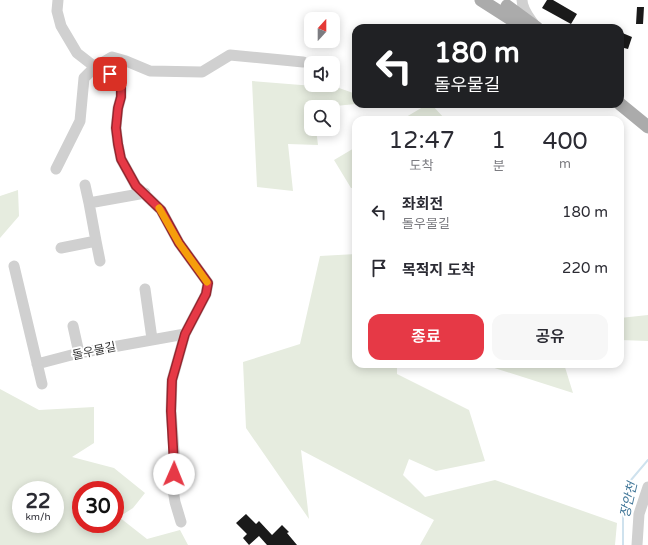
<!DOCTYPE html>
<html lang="ko">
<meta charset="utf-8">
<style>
body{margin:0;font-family:"Varela Round","Noto Sans KR",sans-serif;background:#f7f7f7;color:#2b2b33;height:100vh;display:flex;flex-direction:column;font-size:15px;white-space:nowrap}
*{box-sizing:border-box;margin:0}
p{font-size:13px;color:#7c7c81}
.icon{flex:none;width:22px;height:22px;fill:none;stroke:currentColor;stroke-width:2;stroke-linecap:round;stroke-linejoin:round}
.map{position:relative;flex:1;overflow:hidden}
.details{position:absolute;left:352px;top:116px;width:272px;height:252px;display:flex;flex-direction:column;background:#fff;border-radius:12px;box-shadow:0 2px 10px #0003}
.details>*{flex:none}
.hud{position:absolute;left:352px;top:24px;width:272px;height:84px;border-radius:12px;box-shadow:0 2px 10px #0003;background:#202124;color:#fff;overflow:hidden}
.needle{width:26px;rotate:21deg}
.fabs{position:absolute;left:304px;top:12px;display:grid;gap:8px}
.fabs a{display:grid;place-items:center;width:36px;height:36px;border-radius:8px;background:#fff;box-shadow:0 2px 10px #0003;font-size:20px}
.speed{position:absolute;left:12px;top:481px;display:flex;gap:8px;font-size:20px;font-weight:700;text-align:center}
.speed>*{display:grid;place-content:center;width:52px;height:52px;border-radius:50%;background:#fff;box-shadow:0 2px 10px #0003;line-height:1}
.speed small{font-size:10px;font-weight:400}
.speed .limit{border:6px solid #d22;background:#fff;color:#111}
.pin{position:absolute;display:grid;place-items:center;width:34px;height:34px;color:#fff;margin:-17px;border-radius:8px;box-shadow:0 2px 6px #0006}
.me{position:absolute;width:44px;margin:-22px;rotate:1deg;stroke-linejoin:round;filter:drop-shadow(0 0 3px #0008)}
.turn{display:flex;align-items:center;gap:14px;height:84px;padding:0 16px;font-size:18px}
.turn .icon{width:52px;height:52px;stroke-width:2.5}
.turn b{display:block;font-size:28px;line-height:34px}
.eta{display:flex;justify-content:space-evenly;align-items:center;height:68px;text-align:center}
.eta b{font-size:24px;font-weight:600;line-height:28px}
.cta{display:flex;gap:8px;margin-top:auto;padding:8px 16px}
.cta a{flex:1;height:46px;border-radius:12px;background:#e63946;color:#fff;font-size:16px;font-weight:600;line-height:46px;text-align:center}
.cta a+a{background:#f7f7f7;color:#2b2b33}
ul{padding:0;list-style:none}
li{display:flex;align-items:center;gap:12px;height:56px;padding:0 16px}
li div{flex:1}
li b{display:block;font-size:15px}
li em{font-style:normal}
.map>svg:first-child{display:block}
.green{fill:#e6ecdf;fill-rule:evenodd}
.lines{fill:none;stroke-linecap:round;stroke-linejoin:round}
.stream{stroke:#cfe2ee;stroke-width:2}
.building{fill:#1a1a1a}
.minor{stroke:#d0d0d0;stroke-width:11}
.major{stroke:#ababab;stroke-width:13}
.route-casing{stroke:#96252e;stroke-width:10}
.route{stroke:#e63946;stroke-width:7}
.slow{stroke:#f59e0b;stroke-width:7}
.labels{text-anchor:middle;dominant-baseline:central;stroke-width:4;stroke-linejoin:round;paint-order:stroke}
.street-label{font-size:12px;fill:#333;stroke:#fff}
.water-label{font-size:13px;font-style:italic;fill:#3f7597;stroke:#fff}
</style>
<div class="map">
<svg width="648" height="545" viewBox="0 0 648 545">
<rect width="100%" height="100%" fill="#fff"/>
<!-- green -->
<path class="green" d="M252,81L339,88L356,94V104L325,107H311V129H316L318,145L288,144L293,191L257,187Z
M428,104H431L446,120H401Z
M356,147V188H351L334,160Z
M18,190L19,216L0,238V196Z
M356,254V364H397V374L469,410L485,461L436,471L409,459L403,475L425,497L495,480L617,523L615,545H420L434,520L301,450L309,519L246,428L243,362L300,344L320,256Z
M648,315V341L620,340V318Z
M482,364H564L573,393Z
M0,389L39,410L94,407V443L72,457L114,468L145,493L133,508L119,517L147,539L180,530L188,545H0ZM21,490H55V524H21ZM81,490H115V524H81Z"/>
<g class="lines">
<!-- stream -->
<path class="stream" d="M623,545V512L631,480L648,460"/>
</g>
<!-- building -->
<path class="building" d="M547,0H553L577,14L571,24L542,8Z
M637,7H644L643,24H636Z
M620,32L632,37L628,49L620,47Z
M246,514L256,524L259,521L272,535L282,525L289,532L287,533L297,545H267L259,536L249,545L243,538L247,534L236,523Z"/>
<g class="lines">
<!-- minor -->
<path class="minor" d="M58,0L57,11L61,26L77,53L95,67L110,74L121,87V97L118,108L116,128L118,144L121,159L136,186L161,210L179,243L208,283L206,294L185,334L172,380L171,411L175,465L172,483L175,502L181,522
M522,0C522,9 528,16 533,23
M56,169L80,121L84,78L95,67L112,57L126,61L150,71L202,72L230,55L303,62
M85,185L89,203L145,193
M89,203L96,241
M61,248L96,241L100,261
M14,266L42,384
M145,289L152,339
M73,326L79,353
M37,364L79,353L185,334
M637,545L639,514L648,487"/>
<!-- major -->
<path class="major" d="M481,0L514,21L521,28
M507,6L537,28
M620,104L648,127"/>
</g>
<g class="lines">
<!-- route casing -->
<g class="route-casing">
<path id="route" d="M110,74L121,87V97L118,108L116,128L118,144L121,159L136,186L161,210L179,243L208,283L206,294L185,334L172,380L171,411L174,465V474"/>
</g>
<!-- route -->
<use href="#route" class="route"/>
<!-- slow -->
<path class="slow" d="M159,208L179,243L207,282"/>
</g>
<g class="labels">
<!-- street labels -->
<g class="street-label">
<text transform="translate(94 351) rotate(-12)">돌우물길</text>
</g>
<!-- water labels -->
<g class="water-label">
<text transform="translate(629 500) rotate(-77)">장안천</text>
</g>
</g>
</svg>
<div class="fabs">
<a><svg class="needle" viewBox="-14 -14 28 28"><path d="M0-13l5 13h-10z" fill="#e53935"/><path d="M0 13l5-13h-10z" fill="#7c7c81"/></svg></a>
<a><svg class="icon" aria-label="sound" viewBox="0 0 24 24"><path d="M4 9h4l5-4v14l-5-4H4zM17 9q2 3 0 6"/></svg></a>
<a><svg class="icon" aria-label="search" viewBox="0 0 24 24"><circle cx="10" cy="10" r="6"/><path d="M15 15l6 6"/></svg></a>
</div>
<div class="speed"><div>22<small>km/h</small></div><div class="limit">30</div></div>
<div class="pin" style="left:110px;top:74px;background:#d93025"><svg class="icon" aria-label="arrive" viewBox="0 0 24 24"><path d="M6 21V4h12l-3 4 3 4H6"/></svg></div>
<svg class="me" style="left:174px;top:474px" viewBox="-20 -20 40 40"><circle r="19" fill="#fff"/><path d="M0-13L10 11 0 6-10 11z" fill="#e63946"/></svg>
<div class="hud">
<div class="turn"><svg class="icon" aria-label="left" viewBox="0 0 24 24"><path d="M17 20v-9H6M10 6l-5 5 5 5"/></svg><div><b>180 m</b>돌우물길</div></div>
</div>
<section class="details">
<div class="eta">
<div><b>12:47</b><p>도착</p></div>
<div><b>1</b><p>분</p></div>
<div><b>400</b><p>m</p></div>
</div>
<ul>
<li><svg class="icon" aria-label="left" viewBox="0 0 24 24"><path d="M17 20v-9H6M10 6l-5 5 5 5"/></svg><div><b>좌회전</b><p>돌우물길</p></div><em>180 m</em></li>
<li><svg class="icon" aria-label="arrive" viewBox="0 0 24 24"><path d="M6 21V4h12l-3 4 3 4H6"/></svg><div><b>목적지 도착</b></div><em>220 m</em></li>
</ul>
<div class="cta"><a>종료</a><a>공유</a></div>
</section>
</div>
